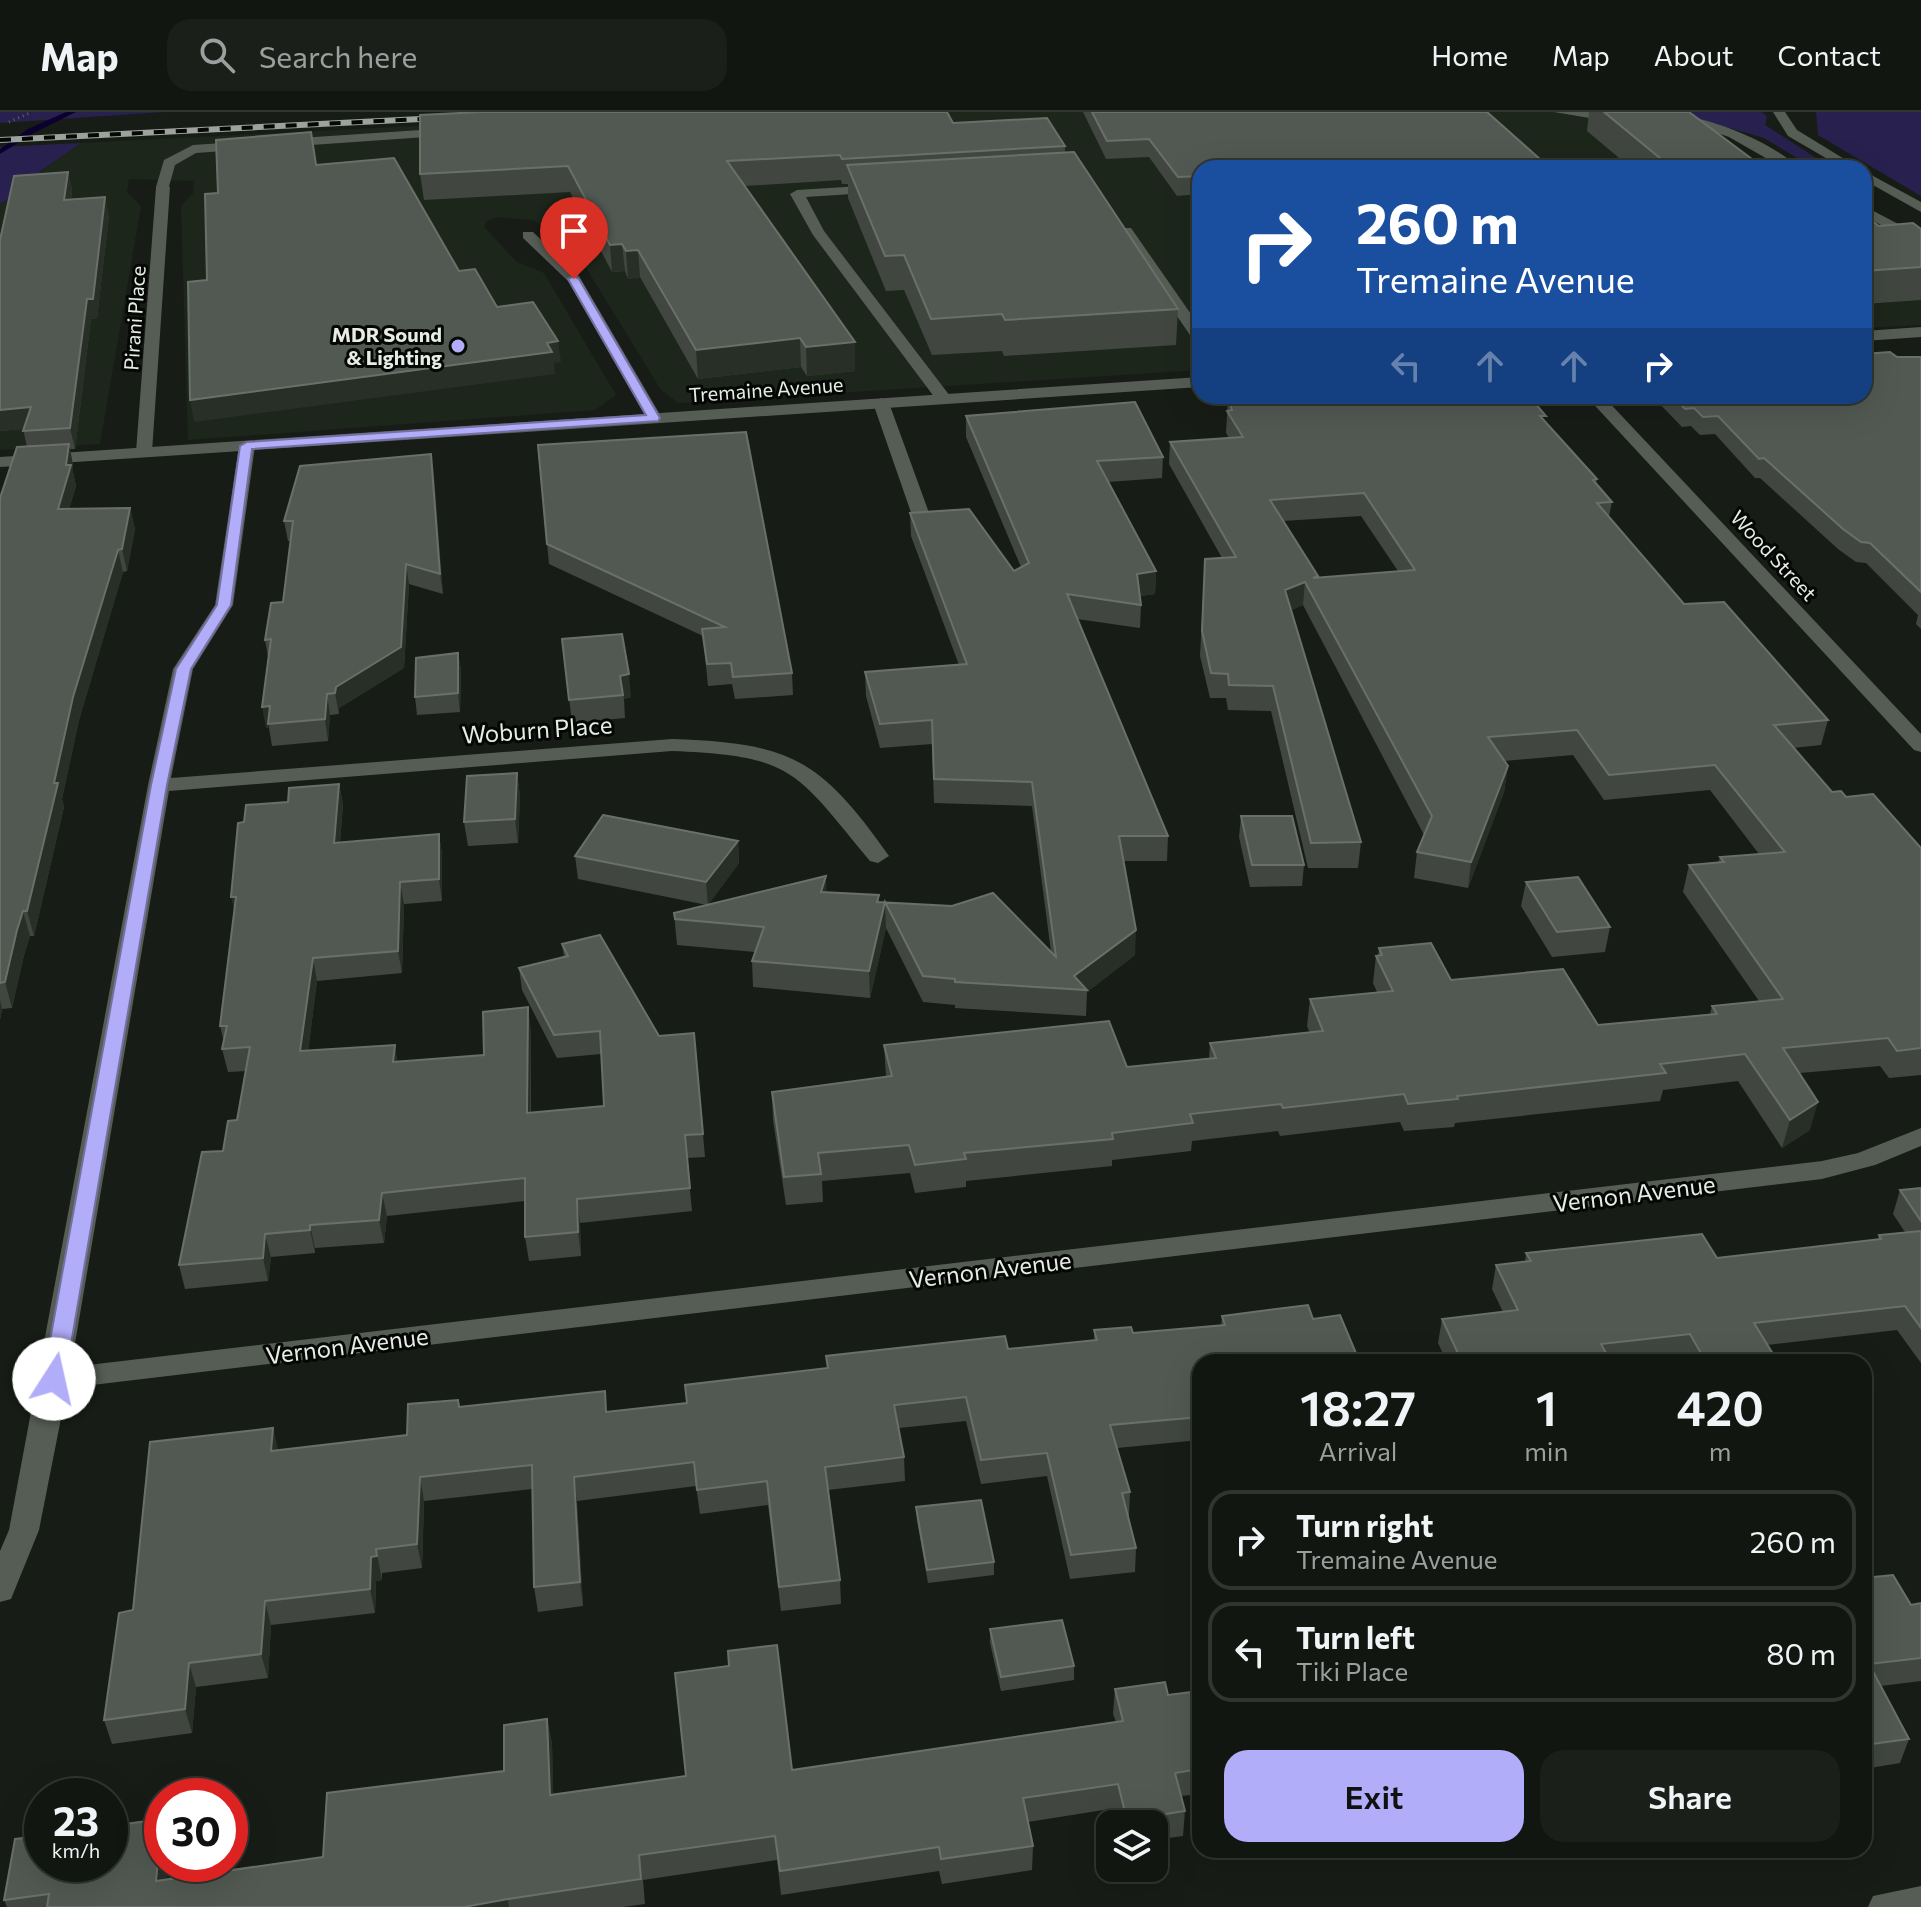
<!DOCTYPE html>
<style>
body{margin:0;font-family:Commissioner,sans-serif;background:#1a1f19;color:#f1f3f6;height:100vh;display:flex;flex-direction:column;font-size:30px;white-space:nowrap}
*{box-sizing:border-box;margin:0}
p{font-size:26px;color:#9c9f9f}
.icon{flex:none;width:44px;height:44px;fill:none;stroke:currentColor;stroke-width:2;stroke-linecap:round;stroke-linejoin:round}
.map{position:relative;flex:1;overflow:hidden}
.drawer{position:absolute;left:1192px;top:1242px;width:680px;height:504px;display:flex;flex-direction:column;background:#111610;border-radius:24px;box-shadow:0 8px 32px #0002,0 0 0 2px #303530}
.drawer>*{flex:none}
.banner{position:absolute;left:1192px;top:48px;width:680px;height:244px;border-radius:24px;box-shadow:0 8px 32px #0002,0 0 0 2px #303530;background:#1a4fa0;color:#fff;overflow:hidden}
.fabs{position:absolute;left:1096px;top:1698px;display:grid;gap:16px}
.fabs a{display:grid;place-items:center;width:72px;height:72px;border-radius:16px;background:#111610;box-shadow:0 8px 32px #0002,0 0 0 2px #303530;font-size:40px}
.speed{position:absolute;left:24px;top:1666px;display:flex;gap:16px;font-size:40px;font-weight:700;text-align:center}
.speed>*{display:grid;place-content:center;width:104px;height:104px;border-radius:50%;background:#111610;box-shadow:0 8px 32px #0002,0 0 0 2px #303530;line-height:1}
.speed small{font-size:20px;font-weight:400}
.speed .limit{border:12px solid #d22;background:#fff;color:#111}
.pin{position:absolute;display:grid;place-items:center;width:68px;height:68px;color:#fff;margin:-82px -34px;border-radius:50% 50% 50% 0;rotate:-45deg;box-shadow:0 0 8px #0007}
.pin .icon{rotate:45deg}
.me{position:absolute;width:88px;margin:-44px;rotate:10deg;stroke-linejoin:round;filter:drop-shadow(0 0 6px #0008)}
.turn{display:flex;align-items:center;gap:28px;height:168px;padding:0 32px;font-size:36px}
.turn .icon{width:104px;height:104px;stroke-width:2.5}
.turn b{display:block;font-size:56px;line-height:68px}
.lanes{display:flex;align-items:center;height:76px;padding:0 32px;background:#0003;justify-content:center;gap:40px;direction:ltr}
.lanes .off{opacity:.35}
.eta{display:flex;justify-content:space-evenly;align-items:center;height:136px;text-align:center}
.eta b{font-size:48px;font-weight:600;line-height:56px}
.button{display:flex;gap:16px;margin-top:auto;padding:16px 32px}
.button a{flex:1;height:92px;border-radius:24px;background:#b2adf9;color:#111;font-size:32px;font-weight:600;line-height:92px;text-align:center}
.button a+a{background:#1a1f19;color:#f1f3f6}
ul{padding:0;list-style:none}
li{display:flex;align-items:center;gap:24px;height:100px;margin:0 16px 12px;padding:0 16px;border:4px solid #303530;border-radius:24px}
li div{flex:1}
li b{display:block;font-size:30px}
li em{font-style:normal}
header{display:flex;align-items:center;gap:48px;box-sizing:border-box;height:112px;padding:0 40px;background:#111610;border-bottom:2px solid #303530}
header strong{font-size:38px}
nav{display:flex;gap:44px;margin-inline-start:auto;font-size:28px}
.search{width:560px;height:72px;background:#1a1f19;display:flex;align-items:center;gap:20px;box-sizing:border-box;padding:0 28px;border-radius:24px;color:#9c9f9f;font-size:30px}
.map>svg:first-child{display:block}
.built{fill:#1c261b}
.green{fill:#28214f}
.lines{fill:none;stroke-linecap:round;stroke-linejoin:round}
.stream{fill:#0c002f;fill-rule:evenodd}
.path{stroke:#5c625b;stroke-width:3;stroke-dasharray:1 4;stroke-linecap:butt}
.lane{fill:#565d55;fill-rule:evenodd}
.street{fill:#565d55;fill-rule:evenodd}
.secondary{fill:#565d55;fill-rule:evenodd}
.rail-casing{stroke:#9ca29c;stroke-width:6}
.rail{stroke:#050704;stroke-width:4;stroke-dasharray:11;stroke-linecap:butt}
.wall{fill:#414740;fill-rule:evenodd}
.shaded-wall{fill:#282f27}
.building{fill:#525952;stroke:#6a7069;stroke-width:2;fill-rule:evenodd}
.route{fill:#b2adf9;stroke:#7470a2;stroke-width:2}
.poi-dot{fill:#b2adf9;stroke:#050704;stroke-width:3}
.labels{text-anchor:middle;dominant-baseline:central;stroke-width:6;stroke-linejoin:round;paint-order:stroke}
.far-street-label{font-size:20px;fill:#e7ece7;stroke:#050704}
.far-poi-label{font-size:20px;font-weight:bold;fill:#e7ece7;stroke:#050704;text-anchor:end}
.street-label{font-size:24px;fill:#e7ece7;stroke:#050704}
</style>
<header>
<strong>Map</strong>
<div class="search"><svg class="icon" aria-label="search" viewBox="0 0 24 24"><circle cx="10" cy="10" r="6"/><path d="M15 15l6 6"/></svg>Search here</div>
<nav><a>Home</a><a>Map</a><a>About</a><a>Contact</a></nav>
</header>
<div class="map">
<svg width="1921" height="1795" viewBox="0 0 1921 1795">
<rect width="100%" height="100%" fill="#171d16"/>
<!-- built -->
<path class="built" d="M692,0H1594L1725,32L1767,56H1200V258L678,291L661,278L569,128L532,108L497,105L487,109L484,115L517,150L544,161L616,283L595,298L188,328L181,94L193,81L194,69L129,67L127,80L141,94L100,332L0,338V92L44,67L38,61L81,31Z
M1864,112L1921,144V213L1864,216Z"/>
<!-- green -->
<path class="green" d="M0,0H164L0,11Z
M1692,0H1761L1767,4L1765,13L1832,56H1814L1764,26L1696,6Z
M1816,0H1921V84L1818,23Z
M81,31L39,60L45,67L0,92V35Z"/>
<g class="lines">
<!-- stream -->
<path class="stream" d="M66,0H76L34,21L0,42V37L28,17Z"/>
<!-- path -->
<path class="path" d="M9,10L32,0"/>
<!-- lane -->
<path class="lane" d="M1554,0H1591L1625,7L1619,11Z
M451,16L457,20L455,23L196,41L175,53L168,78L156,75L164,48L193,33Z
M878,73L885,77L883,80L806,85L824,119L950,284V290H938L813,123L790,82L797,78Z
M1121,116H1131L1200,215V231L1192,226L1119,119Z
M881,286L889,291L932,409L929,413L923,414L914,409L873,291Z"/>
<!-- street -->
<path class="street" d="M1654,0C1697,0 1767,26 1799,56H1783L1729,25Z
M1773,0H1785L1797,18L1859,56H1843L1788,24Z
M1864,59L1921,90V100L1864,68Z
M163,71L170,75L152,340L144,345L136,340L156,75Z
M1864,94L1921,124V134L1864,104Z
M523,120H533L579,164L662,306L660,309H648L568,169L523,126Z
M247,329L255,334L233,493L193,557L171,666L672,627C790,631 820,646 889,744L878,751L870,749C795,659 795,644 672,639L169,679L71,1255L1822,1049L1858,1041L1921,1016V1034L1875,1053L1822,1067L67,1276L39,1418L11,1487L0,1490V1439L9,1418L148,673L173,557L215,493L239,334Z
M1921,1774V1795H1868L1873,1784Z"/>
<!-- secondary -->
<path class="secondary" d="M1921,215V225L1864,229V219Z
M1200,265V275L0,355V345Z
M1586,284H1603L1921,622V640L1914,638Z"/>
<!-- rail casing -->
<g class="rail-casing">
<path id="rail" d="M0,28L441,6"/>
</g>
<!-- rail -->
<use href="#rail" class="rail"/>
</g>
<!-- wall -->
<path class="wall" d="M1083,0H1487L1550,56H1200V82L1177,84L1149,45L1106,47Z
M1589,0H1689L1764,56H1631L1587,19Z
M953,11L1065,34V40L1178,197L1176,233L1004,244L1002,239L932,243L904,178L886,179L848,86V72H842L841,68L745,74L855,230V259L807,264L801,255L698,267L640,165L628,167L625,159L612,160L570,80L424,88L420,62Z
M68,60L72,78L71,88L109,104L97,206L91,207L75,337H70L73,353V360L76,374L69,397L130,396L135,417L127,459L123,460L79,608L62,687L64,695L34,824H30L24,843L12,896L2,897L0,908V386L27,335L23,317L0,319V128Z
M1864,103L1879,114L1921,117V188L1864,192Z
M1897,245H1921V517L1916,512L1918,503L1866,451L1856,450L1838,437L1760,366H1755L1715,322L1700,323L1691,314L1682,315L1652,284H1864Z
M1228,285L1545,310L1597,367L1596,371L1612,390L1609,404L1684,492L1828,608L1821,633L1793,636L1832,680L1846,685L1921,736V963L1889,966L1880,954L1800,961L1810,1018L1782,1036L1738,969L1663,978L1660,989L1455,1011L1454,1015L1404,1019L1400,1010L1280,1024L1278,1019L1192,1029L1191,1039L1112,1048V1054L966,1069V1075L915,1081L910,1061L822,1069L823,1090L786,1093L773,1008L772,980L886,965L884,933L1127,955L1209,946L1210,931L1310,921L1307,914L1310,887L1377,880L1373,871L1376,844H1378L1379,836L1451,868L1598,913L1710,902L1712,894L1759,889L1683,780L1689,753L1718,751L1720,745L1759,742L1710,678L1604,688L1573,643L1504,649L1508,654L1504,680L1468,776L1414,766L1417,740L1424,723L1303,493L1291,498L1361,730L1358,756H1308L1271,599L1228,598L1226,586H1210L1200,544L1205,447L1222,446L1169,352L1170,330L1229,326L1226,321ZM1361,404L1398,459L1318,466L1283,409Z
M966,304L1163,345L1162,366L1108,370L1156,459L1155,482L1140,484L1141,493L1140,516L1077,507L1168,724L1167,749H1124L1135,843L1087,880L1086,904L955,896V893L923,890L886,816L870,886L753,875L752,849L755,840L677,833L674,801L707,793L578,767L575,744L738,729L739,751L708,793L827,780L879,783V790L1051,840L1032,694L934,691L932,632L880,636L866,584L865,560L959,553L911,424L910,401L1014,459L1021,455L966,325Z
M538,333L792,561L793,583L735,587L732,572L708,574L703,524L549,452Z
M431,342L443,482L409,472L404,556L339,596V602L330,603L328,629L272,634L269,616H266L268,545L265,528L283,490L291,429H288L284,409Z
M562,527L631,585L624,587L625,606L572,611Z
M458,541L461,559L460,600L417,603L415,585Z
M517,661L520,684L518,731L468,734L464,710Z
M339,672L343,693L340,730L439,722L442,743V789L404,792L402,861L317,869L308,939L398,949L484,943L531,918V1001L604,994L601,942L557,946L522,878L519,856L564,845L562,832L659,924L694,921L705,1045L687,1046L692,1099L580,1111L581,1144L529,1149L525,1125V1089L387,1104L384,1131L315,1136V1141L271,1145L268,1169L185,1177L179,1153L223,1039L237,1008L246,959L228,960L222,937L224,930L220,914L234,799L244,710L288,690Z
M1241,704L1304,753L1302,774L1250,775L1239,725Z
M1526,770L1610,815L1605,840L1552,845L1521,794Z
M1921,1076V1251L1897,1218L1767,1233L1778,1250H1686L1684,1246L1651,1250H1447L1438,1231L1442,1207L1503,1200L1492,1177L1496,1153L1525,1150L1526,1141L1717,1146L1878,1127L1879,1123L1905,1120L1893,1102L1900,1078Z
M1222,1204L1313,1207L1358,1246L1357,1250H1200V1328L1117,1336L1130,1380L1129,1404H1128L1136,1436L1135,1460L1070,1467L1047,1364L981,1372L966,1309L899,1316L904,1345L905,1369L828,1378L840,1468L841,1492L781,1499L768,1393L700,1402L696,1374L577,1389L583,1494L538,1500L534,1475L532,1377L424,1389L422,1456L382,1461V1468L376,1469L375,1501L271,1513L268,1566L196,1575L192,1621L112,1632L104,1608L133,1498L278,1338L407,1323L459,1295L607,1300L686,1291L827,1256L826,1244L1008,1237L1094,1228V1218L1133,1221L1221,1213Z
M916,1395L994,1450V1463L928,1471L917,1409Z
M1864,1466L1911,1493L1921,1491V1569L1881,1574L1909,1627L1900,1651L1864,1657Z
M990,1517L1074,1554V1568L1001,1579L990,1531Z
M1115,1577L1168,1583L1200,1579V1682L1181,1684L1185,1699L1183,1724L1154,1728V1712H1120L1116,1696L1028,1710L1033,1734L1032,1758L942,1772L939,1759L781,1783L777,1748L643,1768L645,1792L623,1795H7L4,1788L323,1745L504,1659L547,1607L552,1632L553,1683L792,1658L1116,1610L1113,1602Z"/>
<!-- shaded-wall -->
<path class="shaded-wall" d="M68,60L72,78L68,107L64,88Z
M105,85L109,104L97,206L91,207L75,337L70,316L87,187Z
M622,132L625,159L612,160L610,133Z
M638,138L640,165L628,167L626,139Z
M800,226L801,255L698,267L696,238Z
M558,229L561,250L554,251L555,262L194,310L190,288Z
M855,230V259L807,264L806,235Z
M31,295L36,316L0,319V298Z
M69,332L73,353V360L76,374L63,419L58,397Z
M431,342L434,361L443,482L440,462Z
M130,396L135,417L127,459L122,437Z
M118,438L123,460L79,608L62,687L64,695L34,824L27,799L54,671L73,585Z
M406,452L409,472L404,556L339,596V602L335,581L336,575Z
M1156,459L1155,482L1136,485L1137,462Z
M1305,470L1303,493L1283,502L1285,478Z
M458,541L461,559L460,600L458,581Z
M629,562L631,585L624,587L620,564Z
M327,582L330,603L328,629L325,607Z
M270,594L269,616H266L262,595Z
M1508,654L1504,680L1468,776L1471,750Z
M517,661L520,684L518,731L515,707Z
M339,672L343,693L338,752L334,731Z
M439,722L442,743V789L439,767Z
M738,729L739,751L708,793L706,770Z
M826,764L827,789L821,780Z
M400,770L404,792L402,861L398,839Z
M231,785H236V807Z
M885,790L886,816L870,886L869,859Z
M23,799L30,824L24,843L12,896L5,870L17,818Z
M1136,818L1135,843L1087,880V878L1074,864Z
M313,846L317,869L305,962L300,939Z
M0,888L2,897L0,908Z
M528,895L531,918L530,1025L527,1001Z
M395,933L399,956L393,950Z
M1818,990L1810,1018L1782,1036L1790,1008Z
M382,1081L387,1104L384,1131L379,1108Z
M577,1087L580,1111L581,1144L578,1120Z
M310,1113L315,1136V1141L310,1118Z
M265,1122L271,1145L268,1169L263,1146Z
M273,1316L279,1340L271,1339Z
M420,1365L424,1389L422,1456L417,1432Z
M574,1365L577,1389L583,1494L580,1470Z
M376,1437L382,1468L376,1469L375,1501L370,1477L371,1445Z
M265,1489L271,1513L268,1566L261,1542Z
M189,1551L196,1575L192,1621L185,1597Z
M547,1607L552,1632L554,1708L550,1683Z
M162,1714V1752H169L164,1793L156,1769Z
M508,1787L509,1795H464Z"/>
<!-- building -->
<path class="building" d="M480,0H947L953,11L1047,6L1065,34L842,47L840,43L727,49L855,230L806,235L800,226L696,238L638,138L626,139L622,132L610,133L568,54L420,62V3Z
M1092,0H1487L1550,56H1385L1382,53L1330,56H1200V64L1178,65L1149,27L1107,29Z
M1604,0H1689L1764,56H1672Z
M311,20L316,53L394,46L459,159L475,157L497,195L533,190L558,229L547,231L552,240L190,288L188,170L207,168L205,82L218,81L216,28Z
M1074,40L1178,197L1005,208L1002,202L931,207L904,143L885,144L847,53Z
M68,60L64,88L105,85L93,187H87L70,316L23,319L31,295L0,298V128L14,64Z
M1864,103L1879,114L1913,111L1921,117V155L1864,159Z
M1890,240L1897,245H1921V480L1870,431L1861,430L1843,417L1764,346L1759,347L1718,304L1703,305L1694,296L1685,297L1673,284H1864V242Z
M1242,284H1529L1546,304H1540L1597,367L1593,368L1612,390L1597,391L1684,492L1724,490L1828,608L1774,613L1832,680L1841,679L1846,685L1873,682L1921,736V936L1897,939L1888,926L1783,936L1818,990L1790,1008L1745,942L1660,952L1666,961L1457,984L1458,987L1408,992L1404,982L1283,996L1281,992L1190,1002L1193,1011L1112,1021L1113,1027L964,1041L966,1047L915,1053L909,1033L818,1041L821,1062L784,1065L772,980L892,964L884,933L1109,909L1127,955L1216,946L1210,931L1323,919L1310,887L1393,879L1376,844L1382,843L1379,836L1431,831L1451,868L1563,857L1598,913L1717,902L1712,894L1783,887L1689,753L1724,750L1720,745L1785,740L1715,653L1609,663L1577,618L1488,625L1508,654L1471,750L1417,740L1432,704L1305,470L1285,478L1361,730L1311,731L1273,574L1229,573L1228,562L1211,561L1202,519L1205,447L1236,445L1170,330L1243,325L1227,299L1232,298L1228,285ZM1364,381L1415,458L1313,466L1318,464L1270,388Z
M1135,290L1163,345L1097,349L1156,459L1137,462L1141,493L1067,482L1168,724H1119L1136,818L1074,864L1087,878L955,870V867L923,864L885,790L869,859L752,849L764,815L675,807L674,801L826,764L821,780L879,783L877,790L952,794L993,781L1056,845L1032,670L934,667L932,608L880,612L865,560L967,552L910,401L969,397L1014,459L1029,451L966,304Z
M746,320L792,561L733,565L731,551L707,552L702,517L725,515L547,432L538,333Z
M69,332L66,353H71L58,397L130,396L122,437L118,438L73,585L54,671H58L27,799H23L17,818L5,870L0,871V386L17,335Z
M431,342L440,462L406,452L401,535L336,575L335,581L327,582L325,607L268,612L270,594L262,595L271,527L265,528L271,491L283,490L293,409H284L300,354Z
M622,522L629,562L620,564L623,583L569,588L562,527Z
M458,541V581L415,585L416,546Z
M517,661L515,707L464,710L467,664Z
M339,672L334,731L439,722V767L400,770L398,839L313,846L300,939L395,933L393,950L484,943L483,900L528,895L527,1001L604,994L600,919L554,923L519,856L568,844L562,832L600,823L659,924L694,921L703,1022L685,1023L690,1076L577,1087L578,1120L525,1125V1066L382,1081L379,1108L310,1113V1118L265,1122L263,1146L179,1153L202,1040L223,1039L228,1009L237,1008L250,935L222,937L227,914H220L236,785H231L238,711L244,710L246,693L288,690L289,676Z
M603,703L738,729L706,770L575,744Z
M1241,704H1292L1304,753H1252Z
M1578,765L1610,815L1557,820L1526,770Z
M1921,1076V1109L1900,1078Z
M1921,1119V1216L1905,1194L1754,1211L1778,1250H1706L1690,1222L1601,1232L1611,1250H1462L1442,1207L1518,1198L1496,1153L1531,1149L1526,1141L1702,1122L1717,1146L1881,1127L1879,1123Z
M1308,1193L1313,1207L1340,1203L1358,1246L1322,1250H1200V1305L1110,1313L1130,1380L1122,1381L1136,1436L1071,1443L1047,1341L981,1348L966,1285L894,1293L904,1345L825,1355L840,1468L779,1475L767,1369L697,1378L694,1350L574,1365L580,1470L534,1475L532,1353L420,1365L417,1432L376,1437L377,1444L371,1445L370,1477L265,1489L261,1542L189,1551L185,1597L104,1608L119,1501L133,1498L150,1330L273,1316L271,1339L407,1323L408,1292L458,1288L459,1295L605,1279L606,1300L687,1291L685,1273L828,1256L826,1244L1005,1224L1008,1237L1097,1228L1094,1218L1131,1215L1133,1221L1225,1213L1222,1204Z
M981,1388L994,1450L927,1458L916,1395Z
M1893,1463L1911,1493L1921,1491V1546L1869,1552L1909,1627L1864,1633V1466Z
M1062,1508L1074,1554L1001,1565L990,1517Z
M777,1533L792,1658L1123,1609L1115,1577L1165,1570L1168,1583L1200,1579V1657L1175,1661L1185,1699L1127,1708L1118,1672L1023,1686L1033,1734L941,1747L939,1735L780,1759L775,1724L639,1743L641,1767L508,1787L464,1795H47L49,1782L4,1788L15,1727L42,1724V1752H110V1714L162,1707L156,1769L323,1745L327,1681L504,1659V1613L547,1607L550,1683L686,1664L675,1561L729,1554L728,1539Z"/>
<!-- route -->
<path class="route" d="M574,164L579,167L660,306L658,309L252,337L231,493L191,557L167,673L65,1267L62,1273H47L43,1267L151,673L176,557L217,493L240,334L247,330L646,303L568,167Z"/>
<!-- markers -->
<circle class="poi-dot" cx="458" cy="234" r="8"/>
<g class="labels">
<!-- far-street labels -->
<g class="far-street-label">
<text transform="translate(134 206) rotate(-86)">Pirani Place</text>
<text transform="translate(766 277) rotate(-4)">Tremaine Avenue</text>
<text transform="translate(1774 443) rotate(47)">Wood Street</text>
</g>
<!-- far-poi labels -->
<g class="far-poi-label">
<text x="442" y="222">MDR Sound<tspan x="442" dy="23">&amp; Lighting</tspan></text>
</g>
<!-- street labels -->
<g class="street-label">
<text transform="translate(537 617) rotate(-4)">Woburn Place</text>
<text transform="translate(1634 1081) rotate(-7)">Vernon Avenue</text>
<text transform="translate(990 1157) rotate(-7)">Vernon Avenue</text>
<text transform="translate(347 1233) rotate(-7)">Vernon Avenue</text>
</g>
</g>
</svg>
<div class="fabs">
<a><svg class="icon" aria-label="layers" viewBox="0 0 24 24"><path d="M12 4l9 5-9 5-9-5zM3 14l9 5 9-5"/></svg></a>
</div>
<div class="speed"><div>23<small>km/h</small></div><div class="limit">30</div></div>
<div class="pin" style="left:574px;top:167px;background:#d93025"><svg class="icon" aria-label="arrive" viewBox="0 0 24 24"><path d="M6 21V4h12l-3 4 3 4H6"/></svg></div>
<svg class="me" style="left:54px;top:1267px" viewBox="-20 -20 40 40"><circle r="19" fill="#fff"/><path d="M0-13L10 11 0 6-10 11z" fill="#b2adf9"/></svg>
<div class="banner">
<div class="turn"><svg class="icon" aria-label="right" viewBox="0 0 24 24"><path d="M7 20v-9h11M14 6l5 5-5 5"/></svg><div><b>260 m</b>Tremaine Avenue</div></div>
<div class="lanes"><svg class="icon off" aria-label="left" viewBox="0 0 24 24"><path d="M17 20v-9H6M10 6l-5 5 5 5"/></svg><svg class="icon off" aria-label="ahead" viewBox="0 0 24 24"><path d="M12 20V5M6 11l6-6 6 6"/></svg><svg class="icon off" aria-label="ahead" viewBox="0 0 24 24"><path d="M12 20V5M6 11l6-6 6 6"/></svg><svg class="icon" aria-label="right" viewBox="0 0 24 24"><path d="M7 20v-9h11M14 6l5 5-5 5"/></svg></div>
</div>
<section class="drawer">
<div class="eta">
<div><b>18:27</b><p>Arrival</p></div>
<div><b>1</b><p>min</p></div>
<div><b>420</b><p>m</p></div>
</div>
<ul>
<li><svg class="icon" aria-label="right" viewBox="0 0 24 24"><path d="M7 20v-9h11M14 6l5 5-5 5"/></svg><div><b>Turn right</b><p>Tremaine Avenue</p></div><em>260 m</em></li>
<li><svg class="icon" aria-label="left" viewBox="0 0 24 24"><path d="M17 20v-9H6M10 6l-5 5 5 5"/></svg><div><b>Turn left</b><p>Tiki Place</p></div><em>80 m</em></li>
</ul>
<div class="button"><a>Exit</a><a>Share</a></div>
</section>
</div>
